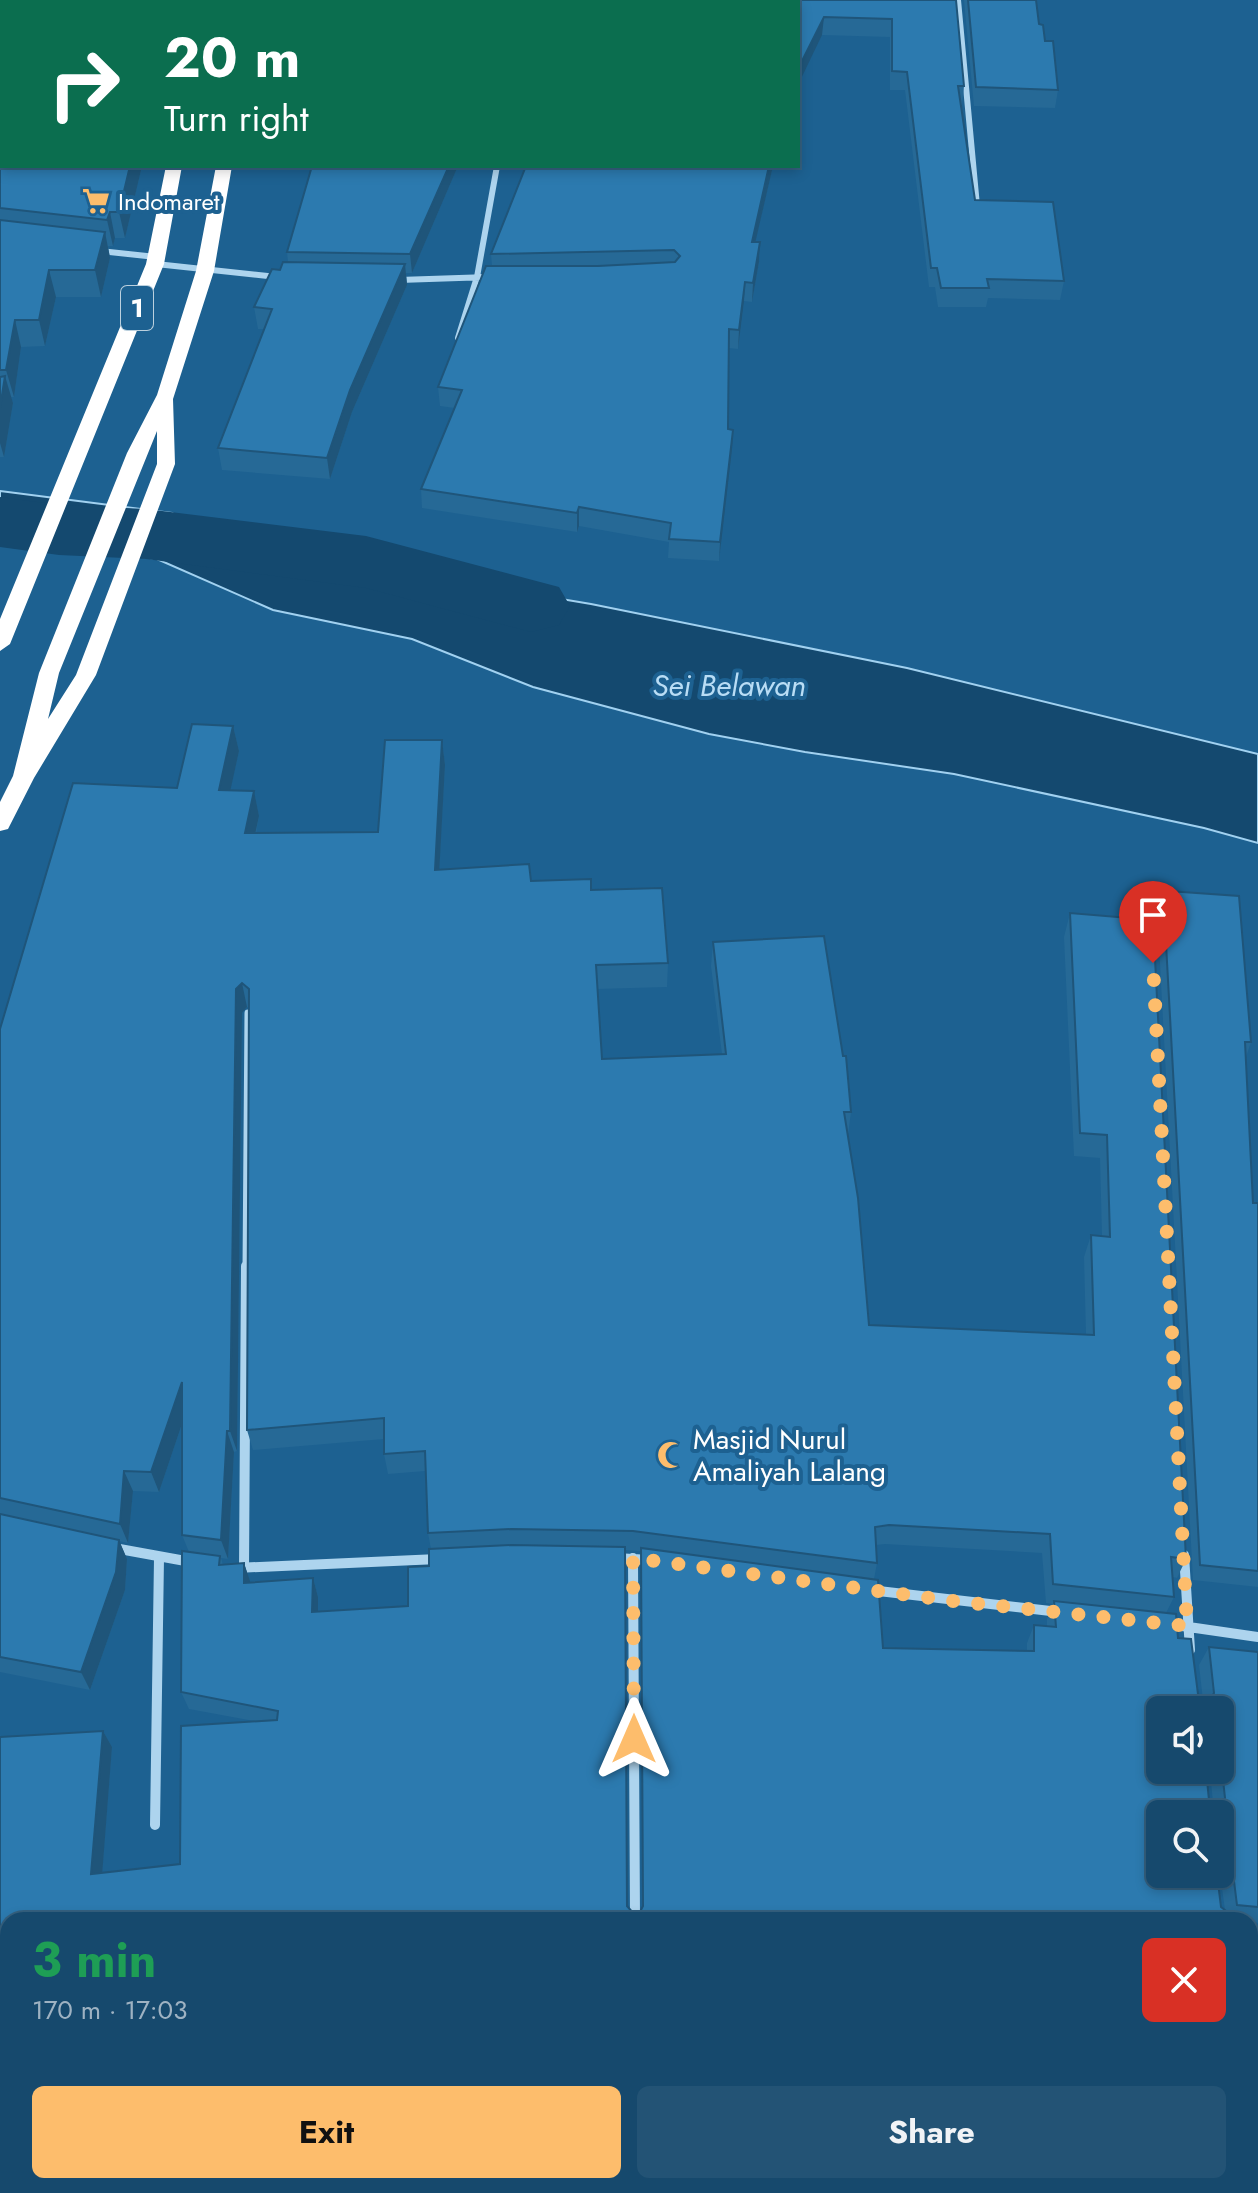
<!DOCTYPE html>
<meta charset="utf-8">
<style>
body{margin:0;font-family:Jost,sans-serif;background:#235375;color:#f1f3f6;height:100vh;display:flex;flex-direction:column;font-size:30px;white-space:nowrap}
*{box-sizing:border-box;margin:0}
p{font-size:26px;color:#9eb2c2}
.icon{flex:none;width:44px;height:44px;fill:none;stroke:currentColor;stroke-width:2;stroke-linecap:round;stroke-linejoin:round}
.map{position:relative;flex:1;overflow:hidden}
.side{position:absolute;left:0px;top:1912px;width:1258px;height:282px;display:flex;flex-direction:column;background:#16496d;border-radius:24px 24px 0 0;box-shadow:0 4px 12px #0003,0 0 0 2px #356180}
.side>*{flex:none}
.top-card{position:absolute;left:0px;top:0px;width:800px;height:168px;box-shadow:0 4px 12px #0003,0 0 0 2px #356180;background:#0b6e4f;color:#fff;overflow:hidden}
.buttons{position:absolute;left:1146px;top:1696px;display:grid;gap:16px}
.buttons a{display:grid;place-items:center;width:88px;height:88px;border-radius:12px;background:#16496d;box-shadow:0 4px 12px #0003,0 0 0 2px #356180;font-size:40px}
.pin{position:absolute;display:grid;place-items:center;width:68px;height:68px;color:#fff;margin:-82px -34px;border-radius:50% 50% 50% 0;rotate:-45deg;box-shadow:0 0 8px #0007}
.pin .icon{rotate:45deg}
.me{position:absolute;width:88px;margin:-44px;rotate:0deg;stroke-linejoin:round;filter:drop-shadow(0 0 6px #0008)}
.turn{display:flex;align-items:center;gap:28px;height:168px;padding:0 32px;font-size:36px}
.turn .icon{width:104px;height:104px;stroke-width:2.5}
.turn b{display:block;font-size:56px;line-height:68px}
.round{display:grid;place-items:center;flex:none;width:84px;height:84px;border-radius:12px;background:#235375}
.headline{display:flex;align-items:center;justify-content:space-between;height:136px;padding:0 32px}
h1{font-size:48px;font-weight:700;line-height:60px;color:#1e9e55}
.cta{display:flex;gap:16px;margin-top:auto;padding:16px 32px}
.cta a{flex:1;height:92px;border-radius:12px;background:#fdbd6c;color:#111;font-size:32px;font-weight:700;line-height:92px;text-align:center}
.cta a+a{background:#235375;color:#f1f3f6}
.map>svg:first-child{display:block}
.water{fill:#14496f;stroke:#a1d1f0;stroke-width:2}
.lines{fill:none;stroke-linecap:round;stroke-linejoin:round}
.river{fill:#14496f;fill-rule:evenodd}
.street-far2{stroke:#add4ee;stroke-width:6}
.street-far1{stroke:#add4ee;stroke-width:7}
.street{stroke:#add4ee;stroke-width:10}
.highway{fill:#fff;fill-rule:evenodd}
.wall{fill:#266996;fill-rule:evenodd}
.shaded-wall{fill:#1f557a}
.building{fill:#2c7aaf;stroke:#1f557a;stroke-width:2;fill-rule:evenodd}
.route{stroke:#fdbd6c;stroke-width:14;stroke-dasharray:0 25.2}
.labels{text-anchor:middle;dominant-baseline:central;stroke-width:8;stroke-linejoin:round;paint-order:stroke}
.far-poi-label{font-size:24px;fill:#fff;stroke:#1d6191;text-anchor:start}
.shield{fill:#1d6191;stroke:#bbd0de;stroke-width:2}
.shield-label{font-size:26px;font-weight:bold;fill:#fff}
.poi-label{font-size:28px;fill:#fff;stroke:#1d6191;text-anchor:start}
.water-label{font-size:30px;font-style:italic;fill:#b9ddf5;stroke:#1d6191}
</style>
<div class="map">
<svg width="1258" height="2193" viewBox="0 0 1258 2193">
<rect width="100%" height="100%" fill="#1d6191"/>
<!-- water -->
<path class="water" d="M0,491L172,513L238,554L391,570L591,604L907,668L1258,754V843L1204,828L954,774L805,752L709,734L533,687L412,639L273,610L157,559L0,538Z"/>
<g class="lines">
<!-- river -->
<path class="river" d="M0,497L59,505L146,509L366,536L559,587L570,606L559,625L531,632L366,588L146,559L59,555L0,547Z"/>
<!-- street-far2 -->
<path class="street-far2" d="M958,0L977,206
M100,251L156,257
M156,264L277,277
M399,280L489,277
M458,338L477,277L497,166"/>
<!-- street-far1 -->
<path class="street-far1" d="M246,1268L248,1013"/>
<!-- street -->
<path class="street" d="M114,1548L191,1562
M1184,1555L1190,1650
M616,1558L650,1560
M633,1558L635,1920
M236,1568L438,1559
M244,1569L246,1266
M870,1590L1059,1612
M1168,1624L1258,1637
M155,1825L159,1558
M1250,1930L1258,1932"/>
<!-- highway -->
<path class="highway" d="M198,0H214V2H198Z
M244,0H260V2H244Z
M166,166H182L164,264L10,644L0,651V619L146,264Z
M216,166H232L214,271L173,399L175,464L96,675L34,778L8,829L0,831V802L13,776L39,673L127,453L157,395L196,271ZM157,431V464L76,675L48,719L59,673Z"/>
</g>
<!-- wall -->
<path class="wall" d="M0,0L2,2V166H142L125,238H115L113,246H108L110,258L101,297H56L45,346L21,347L14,397H11L13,403L4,457H0Z
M533,0H956L964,86L962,105H961L975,200L1064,281L1060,300L988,298L986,307H938L935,287H929L905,90H890V37L822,35L798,2H561Z
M964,0H1036L1039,24L1058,90L1055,108L974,106Z
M306,166H458L412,273H406L407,285L352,412L330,479L222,470L218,448L264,329H258L254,307L280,270L288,262L287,252L311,170H306Z
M526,166H773L755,242H760L759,262L752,302L744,301L738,349L729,348L728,429L732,449L719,561L668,558L669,542L579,526L577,532L422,508L421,489L455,408L440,406L438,387L492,266L491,254Z
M192,724L233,726L239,751L230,790L254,791L259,816L256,833L378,832L385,740H442L445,765L439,870L529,864L531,881L591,879V890L662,888L668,963L667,987L597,989L602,1059L722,1054L711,966L713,942L824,936L843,1056H846L851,1112L848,1135L858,1198L869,1325L1086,1334L1084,1257L1091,1235L1102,1236L1100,1158L1074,1156L1064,937L1070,913L1153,920L1186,1559L1177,1578L1173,1577L1174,1597L1166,1613L1176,1614L1178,1638L1191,1639L1198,1694L1203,1700L1199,1665L1209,1647L1258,1652V1923L1250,1922V1920H8V2186H281V2193H0V1737L103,1731L112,1747L102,1873L180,1864L181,1726L254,1721L189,1709L181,1692L182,1551L189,1552L182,1535V1424L159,1492L133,1491L128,1543L119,1541L127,1559L125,1590L90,1690L0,1672V1029L73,783L177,788ZM247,1007L249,1008L247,1430L253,1450L384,1439V1454L388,1474L425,1471L428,1533L431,1549H429V1566L408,1567V1606L318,1612V1597L313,1578L250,1582L244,1563L223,1565L221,1558L228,1559L234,1452L237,1451L242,1013ZM885,1544L1042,1553L1046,1603L1053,1604L1047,1619V1626L1034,1625L1027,1643V1651L883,1648L878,1580L874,1579L877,1563L876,1545ZM625,1550L641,1551L643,1906L640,1912L634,1914L627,1906ZM1160,1710H1220V1770H1210L1213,1803L1209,1800L1206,1770H1160ZM1160,1814H1220V1874L1225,1910L1221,1907L1217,1874H1160Z
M1168,891L1251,1042L1246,1057L1253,1203H1258V1587L1193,1580L1159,945L1164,931L1162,910Z
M968,2186H1250L1258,2193H968Z"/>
<!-- shaded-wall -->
<path class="shaded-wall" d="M149,0H161L160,2H149Z
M824,17L822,35L798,85V69Z
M130,166H142L125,238L119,212Z
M449,166H458L412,273L410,254Z
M769,166H773L751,261L752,242Z
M110,212L115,238L113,246L107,220Z
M105,232L110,258L101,297L95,270Z
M760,242L759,262L752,302L753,283Z
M405,264L407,285L352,412L330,479L327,458L350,390Z
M49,270L56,297L45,346L39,320Z
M745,282L744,301L738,349L739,330Z
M15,320L21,347L14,397L6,370Z
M5,376L13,403L4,457L0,443V408Z
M733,430L732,449L719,561L720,542Z
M579,507V526L577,532V513Z
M233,726L239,751L225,815L219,790Z
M442,740L445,765L438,894L435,870Z
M254,791L259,816L250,858L245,833Z
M242,983L247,1007L242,1013L237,1451L230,1431L236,989Z
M182,1382L189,1403L159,1492L151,1472Z
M227,1431L234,1452L228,1559L221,1540Z
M124,1471L133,1491L128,1543L120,1524Z
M119,1540L127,1559L125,1590L90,1690L81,1672Z
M244,1563L250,1581L251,1601L244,1583Z
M313,1578L318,1597V1630L312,1612Z
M103,1731L112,1747L101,1889L91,1874Z
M274,2186H281V2193H274Z"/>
<!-- building -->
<path class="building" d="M0,0H149V2H2V166H130L119,212H110L107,220L0,208Z
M328,0H515L514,2H327Z
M624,0H956L964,86H958L975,200L1053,202L1064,281L987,279L989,288H941L937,268H931L907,72L892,71V19L824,17L798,69V2H624Z
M968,0H1036L1039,24L1043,25L1045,41H1053L1058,90L976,87Z
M312,166H449L410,254L287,252Z
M526,166H769L752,242H760L753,283L745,282L739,330L729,329L728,429L733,430L720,542L669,539L671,523L579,507L577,513L421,489L462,390L438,387L486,266H598L675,262L680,256L674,250L491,254Z
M0,220L105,232L95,270H49L39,320H15L6,370H0Z
M283,262L405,264L350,390L327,458L218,448L272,309L254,307L272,269L280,270Z
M5,376L0,408V377Z
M192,724L233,726L219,790L254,791L245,833L378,832L385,740H442L435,870L529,864L531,881L591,879V890L662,888L668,963L596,965L602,1059L726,1054L713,942L824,936L843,1056H846L851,1112H844L858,1198L869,1325L1094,1335L1091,1235L1110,1237L1107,1135L1080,1133L1070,913L1153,920L1186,1559L1171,1557L1174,1597L1053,1584L1050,1534L889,1525L875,1527L877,1563L633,1531L511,1529L428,1533L425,1451L384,1454V1418L247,1430L249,989L242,983L236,989L230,1431H227L221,1540L182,1535V1382L151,1472L124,1471L120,1524L0,1498V1029L73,783L177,788Z
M1168,891L1239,896L1251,1042H1245L1253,1203H1258V1571L1200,1565L1165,925L1171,926Z
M0,1514L119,1540L116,1572L81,1672L0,1657Z
M511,1545L625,1547L627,1906L634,1914L640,1912L643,1906L641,1548L878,1580L883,1648L1034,1651V1625L1056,1627L1054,1601L1176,1614L1178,1638L1191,1639L1198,1694L1204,1701L1210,1700L1214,1693L1209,1647L1258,1652V1907L1237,1905L1231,1857L1225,1851L1220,1853V1814H1160V1874H1217L1221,1907L1230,1914V1920H8V2186H274V2193H0V1737L103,1731L91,1874L180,1864L181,1726L277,1720L278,1711L181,1692L182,1551L220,1556L219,1565L244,1563V1583L313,1578L312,1612L408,1606V1567L429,1566V1549ZM1160,1710H1220V1752L1225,1798L1217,1806L1209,1800L1206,1770H1160Z
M1250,2068L1258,2069V2193H976L975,2186H1250Z
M377,2186H630L633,2191L644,2187V2186H752V2193H377Z"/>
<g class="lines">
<!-- route -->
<path class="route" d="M634,1739L633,1558L953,1601L1187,1626L1153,963"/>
</g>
<!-- icons -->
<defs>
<g id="supermarket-bare" transform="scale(2.16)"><path d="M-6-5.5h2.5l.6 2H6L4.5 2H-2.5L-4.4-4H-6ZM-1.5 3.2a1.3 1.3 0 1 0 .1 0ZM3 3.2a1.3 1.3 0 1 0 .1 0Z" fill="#fdbd6c" stroke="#1d6191" stroke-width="2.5" paint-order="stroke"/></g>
<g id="mosque-bare" transform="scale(2.16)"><path d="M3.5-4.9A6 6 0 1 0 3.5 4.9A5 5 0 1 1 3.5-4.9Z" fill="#fdbd6c" stroke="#1d6191" stroke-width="2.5" paint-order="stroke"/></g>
</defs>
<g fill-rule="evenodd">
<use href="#supermarket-bare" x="96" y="201"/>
<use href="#mosque-bare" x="671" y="1455"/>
</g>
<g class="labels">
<!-- far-poi labels -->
<g class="far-poi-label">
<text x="118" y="201">Indomaret</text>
</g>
<!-- shield labels -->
<rect class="shield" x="121" y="286" width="32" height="44" rx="6"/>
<g class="shield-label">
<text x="137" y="308">1</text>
</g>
<!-- poi labels -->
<g class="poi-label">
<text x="693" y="1439">Masjid Nurul<tspan x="693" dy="32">Amaliyah Lalang</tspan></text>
</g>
<!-- water labels -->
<g class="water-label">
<text x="729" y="685">Sei Belawan</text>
</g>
</g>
</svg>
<div class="buttons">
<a><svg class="icon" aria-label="sound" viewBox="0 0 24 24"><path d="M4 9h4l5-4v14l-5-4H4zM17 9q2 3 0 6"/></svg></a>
<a><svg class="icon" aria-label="search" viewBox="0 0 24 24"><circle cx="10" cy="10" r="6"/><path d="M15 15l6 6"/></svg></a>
</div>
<div class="pin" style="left:1153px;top:963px;background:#d93025"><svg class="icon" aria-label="arrive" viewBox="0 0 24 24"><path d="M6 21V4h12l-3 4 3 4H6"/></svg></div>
<svg class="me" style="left:634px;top:1739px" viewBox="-20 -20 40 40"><path d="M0-17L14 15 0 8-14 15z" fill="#fdbd6c" stroke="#fff" stroke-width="4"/></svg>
<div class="top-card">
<div class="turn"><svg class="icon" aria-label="right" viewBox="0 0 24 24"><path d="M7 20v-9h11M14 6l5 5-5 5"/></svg><div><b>20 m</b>Turn right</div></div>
</div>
<section class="side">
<div class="headline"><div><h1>3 min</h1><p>170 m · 17:03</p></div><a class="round" style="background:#d93025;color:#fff"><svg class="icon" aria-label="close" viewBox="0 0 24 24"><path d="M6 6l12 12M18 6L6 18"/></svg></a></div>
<div class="cta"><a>Exit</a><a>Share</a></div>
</section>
</div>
